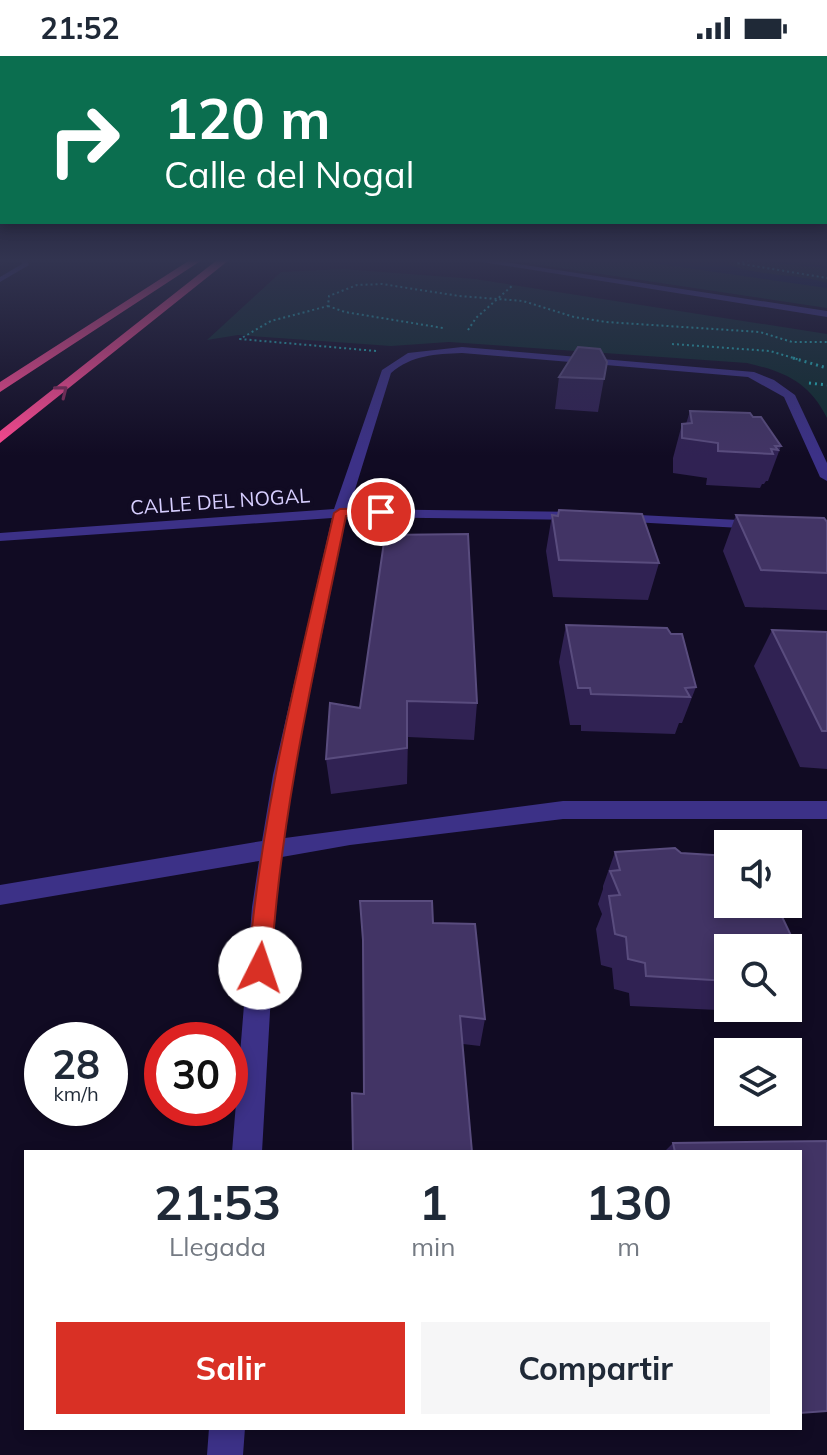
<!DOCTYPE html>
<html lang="es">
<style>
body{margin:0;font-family:Mulish,sans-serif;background:#f6f6f7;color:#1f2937;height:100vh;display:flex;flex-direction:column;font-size:30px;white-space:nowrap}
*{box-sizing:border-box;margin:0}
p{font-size:26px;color:#747a83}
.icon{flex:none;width:44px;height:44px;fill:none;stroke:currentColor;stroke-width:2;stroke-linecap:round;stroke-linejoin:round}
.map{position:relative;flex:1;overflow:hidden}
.drawer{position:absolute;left:24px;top:1094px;width:778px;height:280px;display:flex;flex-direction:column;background:#fff;border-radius:0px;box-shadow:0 4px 12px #0003}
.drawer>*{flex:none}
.hud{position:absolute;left:0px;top:0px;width:828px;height:168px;box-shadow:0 4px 12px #0003;background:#0b6e4f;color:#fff;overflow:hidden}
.controls{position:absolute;left:714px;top:774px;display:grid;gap:16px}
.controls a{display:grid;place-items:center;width:88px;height:88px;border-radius:0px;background:#fff;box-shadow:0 4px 12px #0003;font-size:40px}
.speed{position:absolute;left:24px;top:966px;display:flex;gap:16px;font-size:40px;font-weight:700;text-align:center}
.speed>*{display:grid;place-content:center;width:104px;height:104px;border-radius:50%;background:#fff;box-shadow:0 4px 12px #0003;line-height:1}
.speed small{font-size:20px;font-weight:400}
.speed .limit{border:12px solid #d22;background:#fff;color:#111}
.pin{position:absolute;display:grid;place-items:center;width:68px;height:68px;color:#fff;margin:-34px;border:4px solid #fff;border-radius:50%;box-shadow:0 2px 8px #0007}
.me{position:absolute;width:88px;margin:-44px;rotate:4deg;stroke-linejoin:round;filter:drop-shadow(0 0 6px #0008)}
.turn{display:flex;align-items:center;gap:28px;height:168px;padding:0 32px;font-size:36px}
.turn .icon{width:104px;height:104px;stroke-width:2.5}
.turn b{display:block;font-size:56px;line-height:68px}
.eta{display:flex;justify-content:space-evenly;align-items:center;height:136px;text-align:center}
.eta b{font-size:48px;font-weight:700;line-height:56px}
.primary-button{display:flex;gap:16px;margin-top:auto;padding:16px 32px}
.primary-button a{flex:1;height:92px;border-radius:0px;background:#d93025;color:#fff;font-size:32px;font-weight:700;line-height:92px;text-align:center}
.primary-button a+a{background:#f6f6f7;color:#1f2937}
.status{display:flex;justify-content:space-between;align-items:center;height:56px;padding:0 40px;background:#fff;direction:ltr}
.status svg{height:22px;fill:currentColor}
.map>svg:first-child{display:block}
.green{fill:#0e2c2e}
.water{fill:#041643}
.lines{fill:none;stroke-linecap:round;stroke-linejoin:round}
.stream{fill:#041643;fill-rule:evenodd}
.path-far1{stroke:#22bcbf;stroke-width:2;stroke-dasharray:2 3;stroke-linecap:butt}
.path{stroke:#22bcbf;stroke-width:3;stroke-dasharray:2 4;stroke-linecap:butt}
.lane{fill:#3c3187;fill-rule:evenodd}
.street{fill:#3c3187;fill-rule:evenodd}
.highway{fill:#ff4991;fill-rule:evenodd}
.wall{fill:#302253}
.shaded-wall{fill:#1c1138}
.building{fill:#423465;stroke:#594c7e;stroke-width:2}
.oneway{stroke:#882a5a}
.route{fill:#d93025;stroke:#8d1f18;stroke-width:2}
.labels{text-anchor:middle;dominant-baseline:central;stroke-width:8;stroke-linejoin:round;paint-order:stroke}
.far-street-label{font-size:20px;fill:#d7ceff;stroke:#110b23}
</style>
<div class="status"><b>21:52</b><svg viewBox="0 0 49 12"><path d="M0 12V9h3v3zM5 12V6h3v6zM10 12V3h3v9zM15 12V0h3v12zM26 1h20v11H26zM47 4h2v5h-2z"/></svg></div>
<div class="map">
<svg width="827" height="1399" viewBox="0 0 827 1399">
<rect width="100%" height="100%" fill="#110b23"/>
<!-- green -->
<path class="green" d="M509,204H827V252L514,205Z
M343,213L475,223L827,278V362C809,326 785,316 747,307L449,286L391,290L238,279L207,284L281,216Z"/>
<!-- water -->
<path class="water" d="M631,204H729L728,208C758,221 795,217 827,227V232Z"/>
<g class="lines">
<!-- stream -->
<path class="stream" d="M752,204L827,210V212L754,205Z"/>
<!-- path-far1 -->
<path class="path-far1" d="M754,204L736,207L827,222
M328,250L345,256L443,272
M468,274L476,262L513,229
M672,288L770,295L800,304
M376,295L240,283L271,265L328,250L329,240L357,229L382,228L459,240L523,245L574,261L606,266L760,276L792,286H827"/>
<!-- path -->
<path class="path" d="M793,302L827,312
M809,327L827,329"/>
<!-- lane -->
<path class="lane" d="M21,204H27L29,209L0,226V221L22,208Z"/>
<!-- street -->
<path class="street" d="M470,204H492L827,255V261Z
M462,291L754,316L774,324L795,339L827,407V425L820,421L784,341L748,321L462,297C435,298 412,299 391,317L349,453L583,456L590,460L583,464L346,461L293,719L285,782L563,745H827V763H563L350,789L282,801L276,851L262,1096H232L252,851L259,805L0,849V829L262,785L273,719L332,462L0,485V477L334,453L382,314L408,297Z
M619,458L759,465L766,469L759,473L614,465L612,462Z
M209,1372H245L243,1399H207Z"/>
<!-- highway -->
<path class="highway" d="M190,204H202L0,336V326Z
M217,204H229L0,387V375Z"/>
</g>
<!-- wall -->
<path class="wall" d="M607,306L598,356L555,353L559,321Z
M690,355L781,390L768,425H766L764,428H762L760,432L706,429L707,422L673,417V402L682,368H686Z
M552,459L659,507L648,544L553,541L546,495Z
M736,459L827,466V554L745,551L723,495Z
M385,479L477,647L474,684L408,681L407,728L331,738L326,703L360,652Z
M566,569L671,578L696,631L682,667H679L675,678L581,675V669H570L559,606Z
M772,574L827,576V713L800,711L754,610Z
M615,796L728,848L795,888L788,896V892H728V952H766L762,956L630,950L629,937L614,933L612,912L601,909L596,873L602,858L598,848L603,833V830Z
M433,867L485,963L480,990L463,988L364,1038Z
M673,1087L800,1096H664Z"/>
<!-- shaded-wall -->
<path class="shaded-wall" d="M0,204H11L0,210Z"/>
<!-- building -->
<path class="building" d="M578,291L600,293L607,306L604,323L559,321Z
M690,355L750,357L753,361H761L781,390H775L778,394L771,393L773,398L718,395V387L682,382V368L692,367Z
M559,454L642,458L659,507L559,504L552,459L558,460Z
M736,459L824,462L827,466V517L761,514Z
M468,478L477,647L407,645V692L326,703L330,647L360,652L385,479Z
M566,569L667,572L671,578H682L696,631L685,632L690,641L591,638L590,632H578Z
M772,574L827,576V675H822Z
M675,792L681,797L728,800V848H776L795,888L783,890L784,892H728V925L646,920L645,907L628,903L626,881L615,878L609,840L620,839L610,815L620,814L615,796Z
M360,845H432L433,867L475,868L485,963L460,960L472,1096H353L352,1037L364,1038L363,884Z
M827,1085V1355L800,1357V1096H675L673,1087Z"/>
<!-- one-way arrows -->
<defs><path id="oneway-chevron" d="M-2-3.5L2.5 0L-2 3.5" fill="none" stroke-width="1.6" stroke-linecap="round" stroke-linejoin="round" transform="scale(2)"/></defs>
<use class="oneway" href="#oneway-chevron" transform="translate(62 335) rotate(-38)"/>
<!-- sky -->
<linearGradient id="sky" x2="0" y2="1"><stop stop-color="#090613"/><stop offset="0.51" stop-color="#323450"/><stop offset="1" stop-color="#323450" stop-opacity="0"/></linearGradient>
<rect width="827" height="400" fill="url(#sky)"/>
<!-- route -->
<path class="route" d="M381,452L387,456L385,459L346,460C315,610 280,759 271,912L268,920L260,923L252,920L248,912C261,757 299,608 334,457L340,453Z"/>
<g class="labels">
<!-- far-street labels -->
<g class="far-street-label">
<text transform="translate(220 445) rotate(-4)">CALLE DEL NOGAL</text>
</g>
</g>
</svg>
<div class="controls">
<a><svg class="icon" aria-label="sound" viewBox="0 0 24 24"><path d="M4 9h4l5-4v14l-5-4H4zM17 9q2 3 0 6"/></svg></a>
<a><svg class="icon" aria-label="search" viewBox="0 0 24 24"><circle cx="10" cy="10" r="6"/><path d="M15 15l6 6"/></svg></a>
<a><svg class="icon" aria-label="layers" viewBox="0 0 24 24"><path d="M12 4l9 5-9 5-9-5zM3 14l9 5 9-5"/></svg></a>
</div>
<div class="speed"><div>28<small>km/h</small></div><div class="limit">30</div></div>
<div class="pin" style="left:381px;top:456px;background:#d93025"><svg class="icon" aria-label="arrive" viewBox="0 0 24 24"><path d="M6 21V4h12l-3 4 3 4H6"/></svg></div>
<svg class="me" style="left:260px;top:912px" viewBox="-20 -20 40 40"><circle r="19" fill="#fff"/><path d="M0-13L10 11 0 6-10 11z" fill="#d93025"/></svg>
<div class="hud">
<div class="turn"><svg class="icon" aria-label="right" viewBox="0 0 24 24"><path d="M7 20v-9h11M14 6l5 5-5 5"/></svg><div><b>120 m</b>Calle del Nogal</div></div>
</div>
<section class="drawer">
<div class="eta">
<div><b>21:53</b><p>Llegada</p></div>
<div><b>1</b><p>min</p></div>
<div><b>130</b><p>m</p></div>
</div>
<div class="primary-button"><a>Salir</a><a>Compartir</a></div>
</section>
</div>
